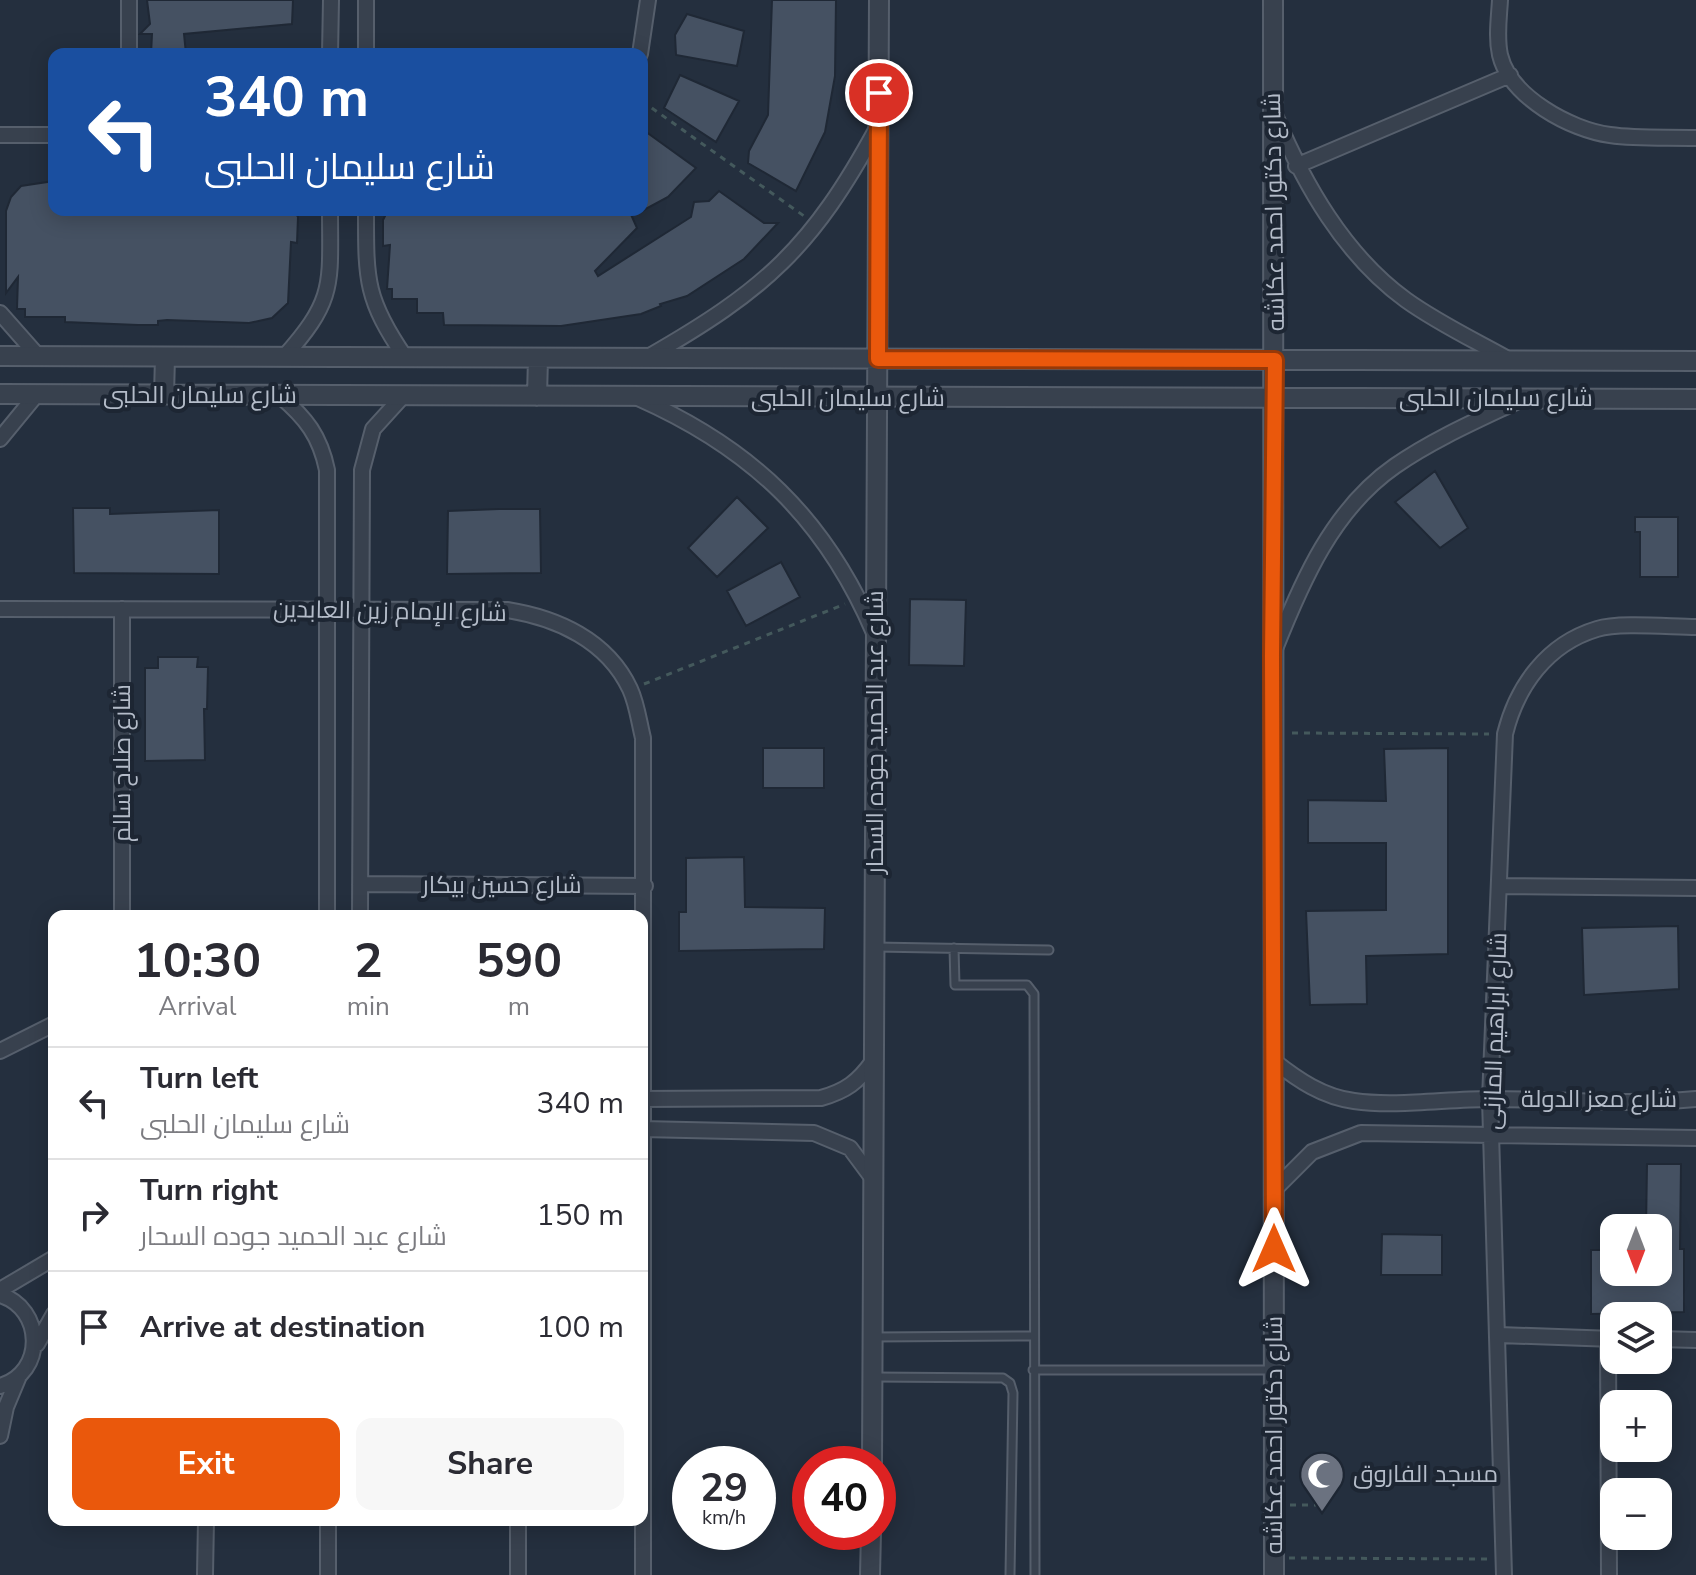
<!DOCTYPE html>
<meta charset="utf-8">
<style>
body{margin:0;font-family:"Nunito Sans",Cairo,sans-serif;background:#f7f7f7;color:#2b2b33;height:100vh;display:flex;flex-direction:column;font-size:30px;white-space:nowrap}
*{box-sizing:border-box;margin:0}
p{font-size:26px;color:#7c7c81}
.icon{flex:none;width:44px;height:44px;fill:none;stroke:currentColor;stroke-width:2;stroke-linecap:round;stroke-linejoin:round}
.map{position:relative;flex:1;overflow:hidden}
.details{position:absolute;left:48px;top:910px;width:600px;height:616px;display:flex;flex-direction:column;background:#fff;border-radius:16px;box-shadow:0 4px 20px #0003}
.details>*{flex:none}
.guide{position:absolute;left:48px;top:48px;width:600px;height:168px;border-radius:16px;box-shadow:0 4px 20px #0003;background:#1a4fa0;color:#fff;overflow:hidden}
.needle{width:52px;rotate:180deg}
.buttons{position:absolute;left:1600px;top:1214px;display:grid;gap:16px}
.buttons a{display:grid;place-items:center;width:72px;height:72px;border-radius:16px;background:#fff;box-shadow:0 4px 20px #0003;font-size:40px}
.speed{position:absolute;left:672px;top:1446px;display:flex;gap:16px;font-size:40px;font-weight:700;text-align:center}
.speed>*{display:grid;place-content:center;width:104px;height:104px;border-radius:50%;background:#fff;box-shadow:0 4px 20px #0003;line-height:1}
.speed small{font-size:20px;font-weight:400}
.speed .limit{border:12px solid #d22;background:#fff;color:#111}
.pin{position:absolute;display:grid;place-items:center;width:68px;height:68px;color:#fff;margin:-34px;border:4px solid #fff;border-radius:50%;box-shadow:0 2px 8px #0007}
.me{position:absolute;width:88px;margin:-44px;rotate:0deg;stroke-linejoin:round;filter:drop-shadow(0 0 6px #0008)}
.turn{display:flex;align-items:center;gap:28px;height:168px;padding:0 24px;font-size:36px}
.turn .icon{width:104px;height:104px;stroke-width:2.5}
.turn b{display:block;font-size:56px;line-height:68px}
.eta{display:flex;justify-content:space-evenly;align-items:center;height:136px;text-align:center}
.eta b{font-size:48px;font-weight:700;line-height:56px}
.primary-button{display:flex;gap:16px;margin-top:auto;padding:16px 24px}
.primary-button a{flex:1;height:92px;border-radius:16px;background:#ea580c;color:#fff;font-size:32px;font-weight:700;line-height:92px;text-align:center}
.primary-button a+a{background:#f7f7f7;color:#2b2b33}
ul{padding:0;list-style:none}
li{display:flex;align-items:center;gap:24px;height:112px;padding:0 24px;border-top:2px solid #e1e1e2}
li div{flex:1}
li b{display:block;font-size:30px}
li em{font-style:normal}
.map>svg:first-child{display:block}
.building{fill:#455162;stroke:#1f2835;stroke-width:2}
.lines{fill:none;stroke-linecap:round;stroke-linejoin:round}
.service-casing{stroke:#565f6c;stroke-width:11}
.minor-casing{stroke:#565f6c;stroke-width:18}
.tertiary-casing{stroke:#565f6c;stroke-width:22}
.path{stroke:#44595c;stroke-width:3;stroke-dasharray:6 6;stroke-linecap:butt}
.service{stroke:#38414e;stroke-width:7}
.minor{stroke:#38414e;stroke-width:14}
.tertiary{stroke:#38414e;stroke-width:18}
.route-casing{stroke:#983908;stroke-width:20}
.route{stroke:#ea580c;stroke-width:14}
.labels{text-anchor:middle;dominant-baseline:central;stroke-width:8;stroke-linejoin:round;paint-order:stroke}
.street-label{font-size:24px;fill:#b4bcc9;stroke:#1d2633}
.poi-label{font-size:24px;fill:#b4bcc9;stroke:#1d2633;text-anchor:start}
</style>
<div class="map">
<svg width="1696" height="1575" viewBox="0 0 1696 1575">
<rect width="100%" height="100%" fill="#242f3e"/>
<!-- building -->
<path class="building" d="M147,0H293L292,24L184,34L186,54H151L152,34H140L150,24Z
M772,0H836L835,76L825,132L796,191L748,163L749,151L768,115Z
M687,14L744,31L737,66L676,55L675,35Z
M680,75L739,101L716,142L664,108Z
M642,129L696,168L668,197L642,211Z
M54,181V210H294L298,217L297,243L291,242L288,303L272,318L249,323L167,320L158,321V325H138L65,322V317H25V309H17L18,277L6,293V211L11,197L21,186Z
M719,191L764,223H778L744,259L687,296L660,304L661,306L641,314L561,326L444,325L443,313H417V299H392V289H387L390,245L383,246V220L388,210H629L637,228L595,271L598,276L691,217L694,202L709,201Z
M1435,471L1468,528L1440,548L1395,502Z
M737,497L768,528L717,577L688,548Z
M73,508H110V514L219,510V574L74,573Z
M499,509H540L541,573L447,574L448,511Z
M1635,517H1678V577H1640V532H1635Z
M781,562L800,597L746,626L727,591Z
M910,599L966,600L964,666L909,665Z
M158,657H198L197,667H208L207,709H204L205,760L145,761V668H158Z
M763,748H824V788H763Z
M1448,748V954L1366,956L1367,1004L1310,1005L1306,911L1386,910V843H1308V800L1386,801L1384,749Z
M744,857L745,907L825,908L824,949L679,951V912H686V858Z
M1678,926L1679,989L1584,995L1582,928Z
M1647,1164H1681L1680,1249H1684V1312L1591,1314V1250H1614V1272H1658V1228H1646Z
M1382,1234L1442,1235V1275H1381Z"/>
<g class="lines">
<!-- service casing -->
<g class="service-casing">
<path id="service" d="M876,947L1049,950
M954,948L955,985H1027L1034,994L1035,1575
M875,1337L1033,1336
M1033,1370H1272
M875,1377L1003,1378L1010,1383L1013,1393L1010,1575"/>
</g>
<!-- minor casing -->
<g class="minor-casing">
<path id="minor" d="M129,0V54
M366,0V54
M1500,0C1499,18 1496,37 1500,55C1510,97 1571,130 1610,135C1638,139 1668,137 1696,138
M330,54L331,0
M640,54L648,0
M1275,115C1304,184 1344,255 1406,300C1438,323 1474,340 1508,359
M0,135H54
M1296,166L1510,75
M366,210C366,279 365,299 405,357
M0,313L38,356
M284,357C336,299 330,284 330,210
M648,357C765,290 812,248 877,128
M280,396C306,418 320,436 327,470V916
M638,398C751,448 825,518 874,633
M0,439L37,394
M0,609L507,610C557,618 607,640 630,689C637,704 639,722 643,738V1575
M122,609V916
M1275,649C1302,581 1333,509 1395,466C1434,439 1478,420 1520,400
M360,884L645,886
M1499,886L1696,888
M360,916L362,470L373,429L403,396
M0,1051L54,1024
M1274,1061C1298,1080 1323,1097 1354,1101C1395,1107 1447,1099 1489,1099C1558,1099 1627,1106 1696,1099
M642,1099L821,1098C846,1091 858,1082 873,1061
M642,1129L814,1133L850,1148L873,1179
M1275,1189L1312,1152L1361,1133L1696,1138
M0,1290L54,1258
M0,1295C44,1308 46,1373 0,1386
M1499,1335L1614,1339
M1608,1339L1609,1575
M1658,1339L1696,1340
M37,1344L54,1314
M0,1436L6,1407L19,1376
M205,1575L206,1520
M328,1575V1520
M518,1575V1520
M1504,1575L1490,1099L1505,734C1517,686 1547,644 1597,629C1619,622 1671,627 1696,627"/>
</g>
<!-- tertiary casing -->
<g class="tertiary-casing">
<path id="tertiary" d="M1273,0L1274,1575
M0,356L1696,361
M0,394L1696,399
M164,395L165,357
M537,396L538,358
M872,1464L879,0
M870,1575L871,1532"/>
</g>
<!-- path -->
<path class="path" d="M642,101L804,216
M644,684L845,604
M1292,733L1489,734
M1290,1505H1320
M1289,1558L1490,1559"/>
<!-- service -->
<use href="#service" class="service"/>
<!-- minor -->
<use href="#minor" class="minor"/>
<!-- tertiary -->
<use href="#tertiary" class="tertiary"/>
</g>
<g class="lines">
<!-- route casing -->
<g class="route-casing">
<path id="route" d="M879,93L878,359L1275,360L1272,656L1274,1249"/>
</g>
<!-- route -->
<use href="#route" class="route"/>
</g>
<!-- icons -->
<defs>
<g id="mosque-pin" transform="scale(2.3)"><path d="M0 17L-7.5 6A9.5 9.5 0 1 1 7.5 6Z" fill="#6b7280" stroke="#1d2633"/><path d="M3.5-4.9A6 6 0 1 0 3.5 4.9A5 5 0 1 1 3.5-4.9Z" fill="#fff"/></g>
</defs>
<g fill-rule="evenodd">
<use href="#mosque-pin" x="1322" y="1474"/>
</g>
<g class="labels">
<!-- street labels -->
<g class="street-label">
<text transform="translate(1274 212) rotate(-91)">شارع دكتور احمد عكاشه</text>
<text x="200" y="395">شارع سليمان الحلبى</text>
<text x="848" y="398">شارع سليمان الحلبى</text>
<text x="1496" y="398">شارع سليمان الحلبى</text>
<text transform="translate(390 611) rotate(1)">شارع الإمام زين العابدين</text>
<text transform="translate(875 732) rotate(-90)">شارع عبد الحميد جوده السحار</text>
<text transform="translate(122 763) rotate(-90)">شارع صلاح سالم</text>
<text x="502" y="885">شارع حسين بيكار</text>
<text transform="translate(1495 1031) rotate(-88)">شارع ابراهيم المازنى</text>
<text x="1599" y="1099">شارع معز الدولة</text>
<text transform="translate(1274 1435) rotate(-90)">شارع دكتور احمد عكاشه</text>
</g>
<!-- poi labels -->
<g class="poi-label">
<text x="1353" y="1474">مسجد الفاروق</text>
</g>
</g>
</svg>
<div class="buttons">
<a><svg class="needle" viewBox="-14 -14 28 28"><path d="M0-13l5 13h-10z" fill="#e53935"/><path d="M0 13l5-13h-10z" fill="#7c7c81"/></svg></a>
<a><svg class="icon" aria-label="layers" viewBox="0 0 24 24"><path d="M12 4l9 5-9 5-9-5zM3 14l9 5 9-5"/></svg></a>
<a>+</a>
<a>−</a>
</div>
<div class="speed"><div>29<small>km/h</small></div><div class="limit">40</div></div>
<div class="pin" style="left:879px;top:93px;background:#d93025"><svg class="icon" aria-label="arrive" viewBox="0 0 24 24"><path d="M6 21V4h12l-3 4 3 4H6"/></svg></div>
<svg class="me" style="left:1274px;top:1249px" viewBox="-20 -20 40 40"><path d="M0-17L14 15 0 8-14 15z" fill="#ea580c" stroke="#fff" stroke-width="4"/></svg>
<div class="guide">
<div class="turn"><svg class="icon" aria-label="left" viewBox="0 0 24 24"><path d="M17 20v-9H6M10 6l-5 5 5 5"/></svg><div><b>340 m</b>شارع سليمان الحلبى</div></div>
</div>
<section class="details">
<div class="eta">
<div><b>10:30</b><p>Arrival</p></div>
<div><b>2</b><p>min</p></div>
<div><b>590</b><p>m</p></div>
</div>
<ul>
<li><svg class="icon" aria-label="left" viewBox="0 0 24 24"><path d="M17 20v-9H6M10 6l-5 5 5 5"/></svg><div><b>Turn left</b><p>شارع سليمان الحلبى</p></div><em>340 m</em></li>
<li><svg class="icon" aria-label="right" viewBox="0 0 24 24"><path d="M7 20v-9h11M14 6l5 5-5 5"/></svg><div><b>Turn right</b><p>شارع عبد الحميد جوده السحار</p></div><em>150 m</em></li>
<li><svg class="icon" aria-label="arrive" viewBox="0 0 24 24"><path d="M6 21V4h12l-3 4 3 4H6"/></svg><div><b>Arrive at destination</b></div><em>100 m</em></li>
</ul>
<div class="primary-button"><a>Exit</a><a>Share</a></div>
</section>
</div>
